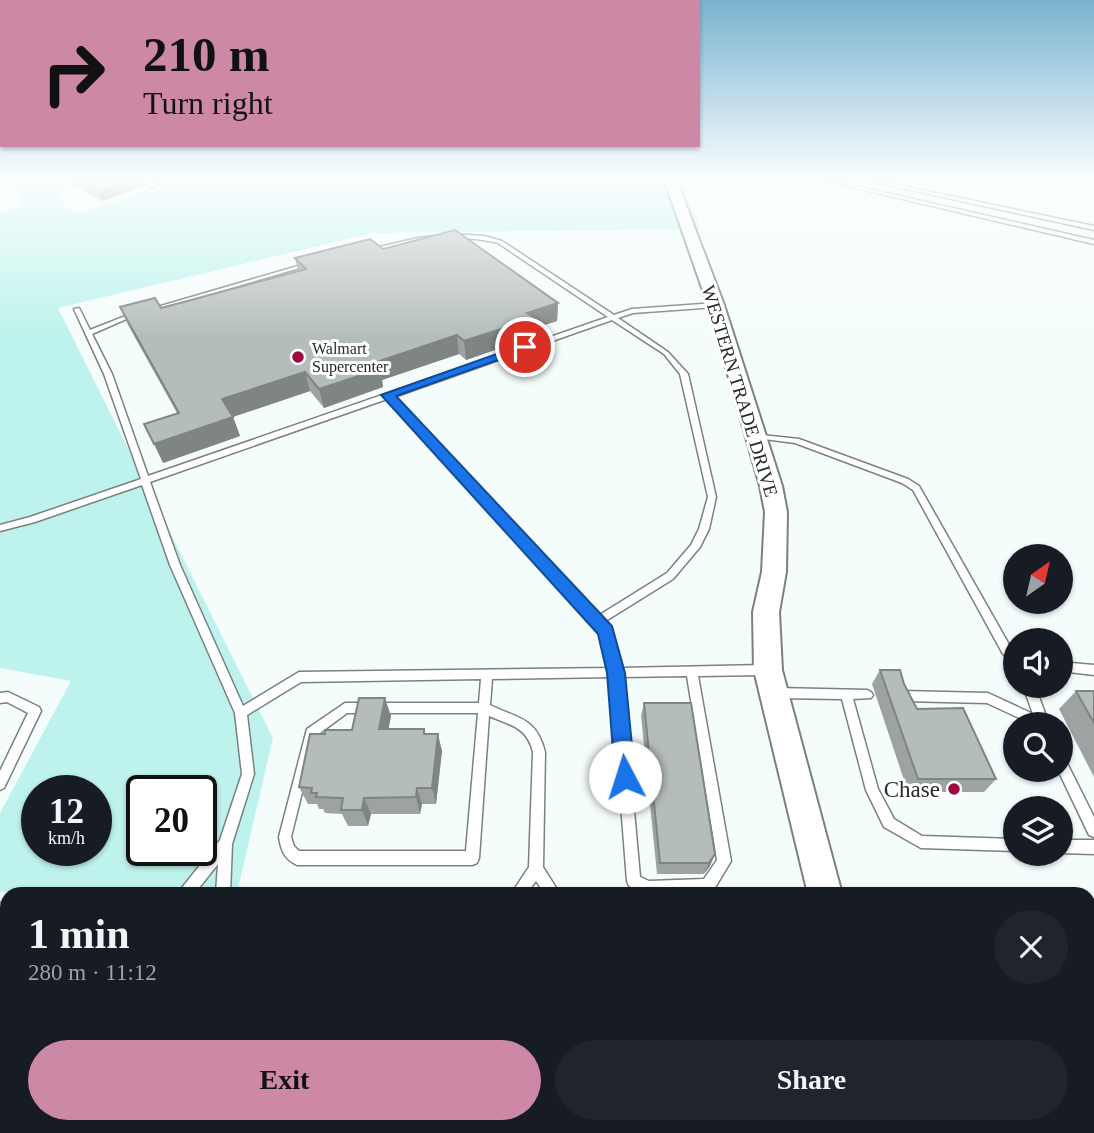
<!DOCTYPE html>
<meta charset="utf-8">
<style>
body{margin:0;font-family:Georgia,serif;background:#20242c;color:#f1f3f6;height:100vh;display:flex;flex-direction:column;font-size:26px;white-space:nowrap}
*{box-sizing:border-box;margin:0}
p{font-size:23px;color:#9ea1a6}
.icon{flex:none;width:38px;height:38px;fill:none;stroke:currentColor;stroke-width:2;stroke-linecap:round;stroke-linejoin:round}
.map{position:relative;flex:1;overflow:hidden}
.side{position:absolute;left:0px;top:887px;width:1096px;height:247px;display:flex;flex-direction:column;background:#171b24;border-radius:21px 21px 0 0;box-shadow:0 2px 5px #0004}
.side>*{flex:none}
.hud{position:absolute;left:0px;top:0px;width:700px;height:147px;box-shadow:0 2px 5px #0004;background:#cd88a6;color:#111;overflow:hidden}
.needle{width:46px;rotate:34deg}
.controls{position:absolute;left:1003px;top:544px;display:grid;gap:14px}
.controls a{display:grid;place-items:center;width:70px;height:70px;border-radius:50%;background:#171b24;box-shadow:0 2px 5px #0004;font-size:35px}
.speed{position:absolute;left:21px;top:775px;display:flex;gap:14px;font-size:35px;font-weight:700;text-align:center}
.speed>*{display:grid;place-content:center;width:91px;height:91px;border-radius:50%;background:#171b24;box-shadow:0 2px 5px #0004;line-height:1}
.speed small{font-size:18px;font-weight:400}
.speed .limit{border:4px solid #111;border-radius:10px;background:#fff;color:#111}
.pin{position:absolute;display:grid;place-items:center;width:60px;height:60px;color:#fff;margin:-30px;border:4px solid #fff;border-radius:50%;box-shadow:0 2px 7px #0007}
.me{position:absolute;width:77px;margin:-38px;rotate:355deg;stroke-linejoin:round;filter:drop-shadow(0 0 5px #0008)}
.turn{display:flex;align-items:center;gap:24px;height:147px;padding:0 28px;font-size:32px}
.turn .icon{width:91px;height:91px;stroke-width:2.5}
.turn b{display:block;font-size:49px;line-height:60px}
.round{display:grid;place-items:center;flex:none;width:74px;height:74px;border-radius:37px;background:#20242c}
.overview{display:flex;align-items:center;justify-content:space-between;height:119px;padding:0 28px}
h1{font-size:42px;font-weight:600;line-height:52px}
.action{display:flex;gap:14px;margin-top:auto;padding:14px 28px}
.action a{flex:1;height:80px;border-radius:42px;background:#cd88a6;color:#111;font-size:28px;font-weight:600;line-height:80px;text-align:center}
.action a+a{background:#20242c;color:#f1f3f6}
.map>svg:first-child{display:block}
.green{fill:#bef2ec;fill-rule:evenodd}
.lines{fill:none;stroke-linecap:round;stroke-linejoin:round}
.service-casing{stroke:#7a8180;stroke-width:3}
.minor-casing{stroke:#7a8180;stroke-width:4}
.tertiary-casing{stroke:#7a8180;stroke-width:4}
.primary-casing{stroke:#7a8180;stroke-width:3}
.service{fill:#fff;fill-rule:evenodd}
.minor{fill:#fff;fill-rule:evenodd}
.tertiary{fill:#fff;fill-rule:evenodd}
.primary{fill:#fff;fill-rule:evenodd}
.wall{fill:#9ca3a2}
.shaded-wall{fill:#7f8484}
.building{fill:#b5bdbc;stroke:#7f8484;stroke-width:2}
.route{fill:#1a73e8;stroke:#114b97;stroke-width:2}
.poi-dot{fill:#a00545;stroke:#fff;stroke-width:2.5}
.labels{text-anchor:middle;dominant-baseline:central;stroke-width:6;stroke-linejoin:round;paint-order:stroke}
.far-poi-label{font-size:16px;fill:#272a2a;stroke:#fff;text-anchor:start}
.street-label{font-size:19px;fill:#272a2a;stroke:#fff}
.near-poi-label{font-size:23px;fill:#272a2a;stroke:#fff;text-anchor:end}
</style>
<div class="map">
<svg width="1094" height="1133" viewBox="0 0 1094 1133">
<rect width="100%" height="100%" fill="#f5fdfc"/>
<!-- green -->
<path class="green" d="M20,179H60L64,207L79,214L176,179H681L700,229L373,233L58,308L273,738L237,893L0,892V813L71,681L0,668V213L20,207ZM37,791H96V850H37ZM142,791H201V850H142Z"/>
<g class="lines">
<!-- service casing -->
<g class="service-casing">
<path id="service" d="M817,179H825L1094,240V244Z
M860,179H869L1094,226V230Z
M451,234L484,236L502,241L614,315L632,309L716,303L719,305L716,307L633,313L618,318L668,352L688,374L716,497L709,529L700,547L673,579L604,622L611,631L620,668L766,665L770,667L771,670L770,673L766,675L698,676L731,861L713,891L708,893L647,894L629,886L627,881L611,677L492,679L490,705C518,719 536,717 545,752L543,867L560,894H545L536,881L526,894H511L529,867L533,752C527,727 510,725 489,716L479,858L477,863L472,865H297C284,859 281,850 279,837L307,729L345,703H479L481,679L301,682L247,715L254,774L232,844L230,894H216L218,864L194,894H179L181,889L220,840L242,774L235,713L170,565L142,485L35,522L0,531V525L30,517L141,479L104,374L74,309L79,308L90,330L133,313L138,314L92,334L112,374L148,476L608,317L498,243C454,232 412,241 369,252L366,250L418,238ZM612,320L664,354L680,374L708,497L699,529L691,545L667,573L598,616L394,397ZM387,399L601,633L609,668L299,672L243,706L180,565L150,482ZM687,676L717,860L704,879L649,881L640,877L622,677ZM347,713H478L466,851H299L294,846L291,837L316,736Z
M308,263L313,264L152,311L147,310Z
M753,434L799,439L908,479L919,486L1011,648L1015,651V660L1003,654L913,490L902,483L795,443L756,438L752,436Z
M1060,662L1094,665V675L1060,671Z
M1023,686H1035L1049,724H1032L987,703L903,701L899,699L897,696L899,693L903,691L988,693L1033,714Z
M777,688L867,690L871,692L873,695L871,698L853,699L878,789L894,819L922,836L1015,839V851L921,848L884,827L866,790L842,699L777,698L773,696L771,693L773,690Z
M8,692L39,707L41,711L4,788L0,790V771L28,713L7,702L0,703V693Z
M1060,756L1064,757L1094,817V837L1089,835L1058,770H1060Z
M1060,840H1094V854L1060,853Z
M235,1127H251L250,1133H234Z
M330,1127H444L442,1133H328Z
M450,1127H466L467,1133H451Z
M874,1127H890L891,1133H875Z"/>
</g>
<!-- minor casing -->
<g class="minor-casing">
<path id="minor" d="M133,179H147L157,184L152,187Z"/>
</g>
<!-- tertiary casing -->
<g class="tertiary-casing">
<path id="tertiary" d="M664,179H676L724,305L782,486L787,512L786,572L779,612L782,670L842,894H808L754,670L753,612L762,572L765,512L760,486L708,305Z"/>
</g>
<!-- primary casing -->
<g class="primary-casing">
<path id="primary" d="M0,903H7V949H0Z
M1088,958H1094V1006H1088Z
M0,1011H7V1061H0Z"/>
</g>
<!-- service -->
<use href="#service" class="service"/>
<!-- minor -->
<use href="#minor" class="minor"/>
<!-- tertiary -->
<use href="#tertiary" class="tertiary"/>
<!-- primary -->
<use href="#primary" class="primary"/>
</g>
<!-- wall -->
<path class="wall" d="M71,179H140L143,186L103,201L73,184Z
M383,249L558,303L557,321L535,328V336L466,360L459,354L382,380L383,387L324,408L310,391L233,417L240,436L163,463L177,413L128,325L120,307L161,308L298,271L295,258Z
M880,670L904,684L917,709L996,779L984,792H908L872,684Z
M1076,691H1094V777L1059,709Z
M644,703L710,866L704,874H657L641,716Z
M391,716L388,729L425,734L442,751L436,804H422L420,814H371L368,826H348L342,814L325,813L323,809H319L317,804H308L299,787L325,734L352,730Z"/>
<!-- shaded-wall -->
<path class="shaded-wall" d="M137,179H140L143,186L103,201L100,193Z
M558,303L557,321L535,328V336L466,360L464,341L527,313Z
M457,335L459,354L382,380L383,387L324,408L319,389L374,363Z
M305,372L310,391L229,418L222,399Z
M233,417L240,436L163,463L154,444Z
M385,698L391,716L385,747L379,729Z
M438,734L442,751L436,804L432,788Z
M417,788L422,804L420,814L416,797Z
M364,798L371,814L368,826L362,810Z
M715,854L710,866L704,874L709,863Z"/>
<!-- building -->
<path class="building" d="M75,179H137L100,193Z
M455,230L558,303L527,313L535,318L464,341L457,335L374,363L380,369L319,389L305,372L222,399L233,417L154,444L144,424L179,413L120,307L155,298L161,308L306,269L295,258L370,239L383,249Z
M880,670H900L904,684L917,709L963,708L996,779H918Z
M1076,691H1094V723Z
M359,698H385L379,729H424V734H438L432,788H417L416,797L364,798L362,810H341L343,798L316,797L317,793H311L312,788L299,787L310,734H325V730H352Z
M644,703H691L715,854L709,863H660Z"/>
<!-- sky -->
<linearGradient id="sky" x2="0" y2="1"><stop stop-color="#79b3d0"/><stop offset="0.53" stop-color="#fafefe"/><stop offset="1" stop-color="#fafefe" stop-opacity="0"/></linearGradient>
<rect width="1094" height="338" fill="url(#sky)"/>
<!-- route -->
<path class="route" d="M525,344L531,347L529,349L396,396L612,626L625,673L635,777L632,784L625,786L618,784L615,777L607,673L598,634L381,395Z"/>
<!-- markers -->
<g class="poi-dot">
<circle cx="298" cy="357" r="7"/>
<circle cx="954" cy="789" r="7"/>
</g>
<g class="labels">
<!-- far-poi labels -->
<g class="far-poi-label">
<text x="312" y="348">Walmart<tspan x="312" dy="18">Supercenter</tspan></text>
</g>
<!-- street labels -->
<g class="street-label">
<text transform="translate(740 391) rotate(73)">WESTERN TRADE DRIVE</text>
</g>
<!-- near-poi labels -->
<g class="near-poi-label">
<text x="940" y="789">Chase</text>
</g>
</g>
</svg>
<div class="controls">
<a><svg class="needle" viewBox="-14 -14 28 28"><path d="M0-13l5 13h-10z" fill="#e53935"/><path d="M0 13l5-13h-10z" fill="#9ea1a6"/></svg></a>
<a><svg class="icon" aria-label="sound" viewBox="0 0 24 24"><path d="M4 9h4l5-4v14l-5-4H4zM17 9q2 3 0 6"/></svg></a>
<a><svg class="icon" aria-label="search" viewBox="0 0 24 24"><circle cx="10" cy="10" r="6"/><path d="M15 15l6 6"/></svg></a>
<a><svg class="icon" aria-label="layers" viewBox="0 0 24 24"><path d="M12 4l9 5-9 5-9-5zM3 14l9 5 9-5"/></svg></a>
</div>
<div class="speed"><div>12<small>km/h</small></div><div class="limit">20</div></div>
<div class="pin" style="left:525px;top:347px;background:#d93025"><svg class="icon" aria-label="arrive" viewBox="0 0 24 24"><path d="M6 21V4h12l-3 4 3 4H6"/></svg></div>
<svg class="me" style="left:625px;top:777px" viewBox="-20 -20 40 40"><circle r="19" fill="#fff"/><path d="M0-13L10 11 0 6-10 11z" fill="#1a73e8"/></svg>
<div class="hud">
<div class="turn"><svg class="icon" aria-label="right" viewBox="0 0 24 24"><path d="M7 20v-9h11M14 6l5 5-5 5"/></svg><div><b>210 m</b>Turn right</div></div>
</div>
<section class="side">
<div class="overview"><div><h1>1 min</h1><p>280 m · 11:12</p></div><a class="round"><svg class="icon" aria-label="close" viewBox="0 0 24 24"><path d="M6 6l12 12M18 6L6 18"/></svg></a></div>
<div class="action"><a>Exit</a><a>Share</a></div>
</section>
</div>
